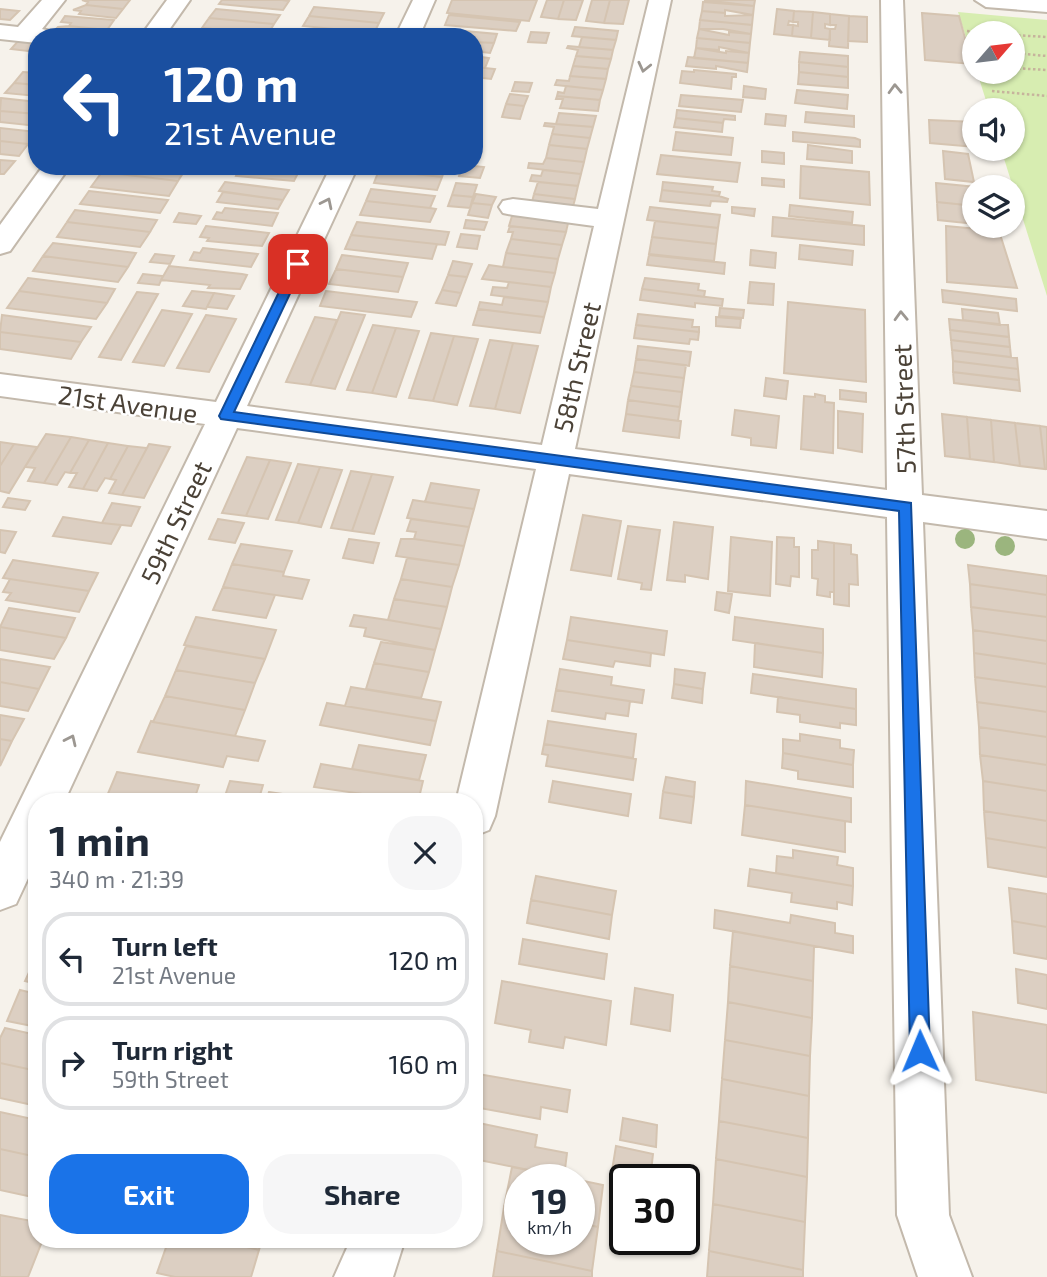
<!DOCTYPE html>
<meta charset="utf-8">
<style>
body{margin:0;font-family:"Exo 2",sans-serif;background:#f6f6f7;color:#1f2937;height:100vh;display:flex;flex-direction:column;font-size:26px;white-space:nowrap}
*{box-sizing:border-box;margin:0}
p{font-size:23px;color:#747a83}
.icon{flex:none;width:38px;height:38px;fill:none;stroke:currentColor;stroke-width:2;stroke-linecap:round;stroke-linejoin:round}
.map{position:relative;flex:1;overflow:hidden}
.sheet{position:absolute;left:28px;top:793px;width:455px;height:455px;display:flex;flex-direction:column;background:#fff;border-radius:28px;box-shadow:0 2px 5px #0004}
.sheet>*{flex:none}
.hud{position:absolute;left:28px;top:28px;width:455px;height:147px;border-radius:28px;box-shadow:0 2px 5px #0004;background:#1a4fa0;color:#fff;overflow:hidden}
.needle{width:46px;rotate:62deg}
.buttons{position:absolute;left:962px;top:21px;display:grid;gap:14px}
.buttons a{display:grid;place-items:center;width:63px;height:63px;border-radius:50%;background:#fff;box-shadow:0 2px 5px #0004;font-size:35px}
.speed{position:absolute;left:504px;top:1164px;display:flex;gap:14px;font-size:35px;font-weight:700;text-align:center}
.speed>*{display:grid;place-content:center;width:91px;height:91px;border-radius:50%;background:#fff;box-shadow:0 2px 5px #0004;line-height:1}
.speed small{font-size:18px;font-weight:400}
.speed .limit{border:4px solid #111;border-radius:10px;background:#fff;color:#111}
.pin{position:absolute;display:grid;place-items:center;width:60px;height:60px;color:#fff;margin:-30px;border-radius:14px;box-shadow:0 4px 10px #0006}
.me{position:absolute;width:77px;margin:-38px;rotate:359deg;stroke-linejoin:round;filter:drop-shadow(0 0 5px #0008)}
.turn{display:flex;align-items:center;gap:24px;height:147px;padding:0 21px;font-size:32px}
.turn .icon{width:91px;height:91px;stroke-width:2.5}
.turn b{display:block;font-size:49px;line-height:60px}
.round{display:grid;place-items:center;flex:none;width:74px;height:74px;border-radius:28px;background:#f6f6f7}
.head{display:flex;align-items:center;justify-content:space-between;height:119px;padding:0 21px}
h1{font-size:42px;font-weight:700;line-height:52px}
.cta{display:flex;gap:14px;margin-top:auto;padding:14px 21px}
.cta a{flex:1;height:80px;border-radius:28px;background:#1a73e8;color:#fff;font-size:28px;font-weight:700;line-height:80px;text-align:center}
.cta a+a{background:#f6f6f7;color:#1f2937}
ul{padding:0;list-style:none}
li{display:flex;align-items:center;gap:21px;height:94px;margin:0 14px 10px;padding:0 7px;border:4px solid #e0e1e3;border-radius:28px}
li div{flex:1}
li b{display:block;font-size:26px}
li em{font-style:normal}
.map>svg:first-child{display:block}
.green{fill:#d7edb1}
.building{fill:#dccfc2;stroke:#d5c4b1;stroke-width:2}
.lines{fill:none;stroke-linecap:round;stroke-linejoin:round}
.minor-casing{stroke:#c3b9ac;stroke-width:4}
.path{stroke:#c6b39c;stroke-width:2.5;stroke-dasharray:2.5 2.5;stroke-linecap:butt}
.minor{fill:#fff;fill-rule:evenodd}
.tree{fill:#9bb57e}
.oneway{stroke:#9c9791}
.route{fill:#1a73e8;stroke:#114b97;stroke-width:2}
.labels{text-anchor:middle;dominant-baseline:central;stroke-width:5;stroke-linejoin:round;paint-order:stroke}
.street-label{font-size:26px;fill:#4b4237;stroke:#fff}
</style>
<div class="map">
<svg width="1047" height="1277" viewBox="0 0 1047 1277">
<rect width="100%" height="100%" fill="#f6f2eb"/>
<!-- green -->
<path class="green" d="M958,12L1047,20V296L1001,149H1013V110H989L977,72H1013V33H975V66Z"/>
<!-- building -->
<path class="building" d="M82,0H130L123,9L86,5L88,2Z
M222,0H282L289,1L283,10L219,4Z
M452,0H537L529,21L447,13Z
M547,0H564L558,19L541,17Z
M564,0H583L576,20L558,19Z
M592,0H610L604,23L586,21Z
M610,0H629L623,24L604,23Z
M704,0H755L754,6Z
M703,2L754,6L753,15L725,10V13L702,11Z
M86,5L123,9L116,18L79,14L81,11L73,10Z
M314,7L384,13L379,23L309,16Z
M0,9L19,11L10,20L0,19Z
M216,9L280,15L274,24L209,18Z
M777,9L794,11L793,22L789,21L788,25H793L792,36L774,34Z
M702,11L725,13V16L753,15L752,25L700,20Z
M794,11L813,12L811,38L792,36L793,25L798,26V22H793Z
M813,12L830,14V25L825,24V28L830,29V40L811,38Z
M922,13L959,16L972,64L925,60Z
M830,14L849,16L848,48L829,46L830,29H835L836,25H830Z
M449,15L520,22L516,31L445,25Z
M65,16L114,20L107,30L69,26L71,23L61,22Z
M309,16L379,23L374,33L303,26Z
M849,16L867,17V42L848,41Z
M209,18L274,24L268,34L202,28Z
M700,20L752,25L751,34L723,29H699Z
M69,26L107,30L101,37L51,34L58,27Z
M575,27L618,31L616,40L572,36Z
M442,29L497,34L494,43L474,42V37H439Z
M699,29L729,35V32L751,34L750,43L697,38Z
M531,32L549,33L546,43L528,42Z
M582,37L616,40L613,50L579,47Z
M697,38L750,43L749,53L719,47V50L696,48Z
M19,40L35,42L28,51L11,49Z
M474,42L494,43L490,53L474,51Z
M568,46L579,47L613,50L611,59L576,56L578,50L567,48Z
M696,48L726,53V51L749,53L748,63L694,58Z
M800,52L848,56V67L799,62Z
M474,56L489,58L485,68L474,67Z
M576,56L611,59L608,69L573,66Z
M688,57L748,63L747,72L716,66V69L686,66Z
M799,62L848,67V77L799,72Z
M573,66L608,69L606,79L570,76Z
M474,67L485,68L495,69L491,79L474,77Z
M694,70L736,74V77H732L731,89L680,83L682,71L694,72Z
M23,72L37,73V85L14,83Z
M799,72L848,77V88L798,84Z
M570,76L606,79L603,90L555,85L557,80L569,81Z
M515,82L532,83L529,92L512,91Z
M14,83L37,85V96L5,93Z
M566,86L603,90L600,100L557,96L558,92L564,93Z
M744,86L766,89L765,99L743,97Z
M797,90L848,95L847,109L795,103Z
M510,94L528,96L524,106L506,104Z
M681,95L743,100L741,112L679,106Z
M557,96L600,100L598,111L560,108L563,99H556Z
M1,98L37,102V114L0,111Z
M506,104L524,106L520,119L502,117Z
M677,110L735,116V120L724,119L723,123L676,118Z
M0,111L37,114V126L0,122Z
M806,112L854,116V127L805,122Z
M559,113L596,116L593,127L556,124Z
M766,114L786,116L785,126L765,124Z
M676,118L723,123L722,132L674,127Z
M929,120L975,122V147L930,143Z
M545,123L556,124L593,127L590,138L552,134L554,127L544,126Z
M0,128L37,132L28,144L0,141Z
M676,132L733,138L731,155L673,150Z
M793,132L855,138L860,140V147L793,141Z
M552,134L590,138L587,149L549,145Z
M0,141L28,144L19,156L0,154Z
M549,145L587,149L584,162L546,158Z
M808,145L852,151V163L807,159Z
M762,151L784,153V164L762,162Z
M943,151L968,154L974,182L945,179Z
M661,155L740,163L737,182L657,174Z
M546,158L584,162L581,174L528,168L529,163L543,164Z
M0,160L15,161L4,174H0Z
M106,166H182L187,167L178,181L102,172Z
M241,166H276L298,173L294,181L236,176Z
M381,166H446L442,177L379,170Z
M462,166H474L484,167L480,178L459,176Z
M801,166L869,172L870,205L800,198Z
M379,170L442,177L437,190L374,183Z
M543,170L581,174L578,186L530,181L532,175L541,176Z
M102,172L178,181L169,196L91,187Z
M762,178L784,180V187L762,185Z
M225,182L289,190L283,200L219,191Z
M538,182L578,186L575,199L534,194Z
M663,182L713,187L712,191L720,192L719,196L662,190Z
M456,183L477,185L473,197L452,195Z
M936,183L976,187L975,206L937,202Z
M371,189L435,196L430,208L366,201Z
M662,190L719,196L728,199L727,202L711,201L710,206L660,201Z
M89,191L168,200L160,213L80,204Z
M223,192L283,200L278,209L217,202Z
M476,194L496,197L492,205L472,203Z
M534,194L575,199L572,210L531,206Z
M452,195L473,197L470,208L448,206Z
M366,201L430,208L436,209L430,222L360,215Z
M937,202L975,206V224L938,220Z
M472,203L492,205L488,218L468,215Z
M790,205L853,212L852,223L789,216Z
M650,207L720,215L718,228L647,220Z
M732,207L755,209L754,216L732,213Z
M225,208L278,213L272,226L213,219L217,212L222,213Z
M75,210L157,220L150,232L67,222Z
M179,213L201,216L196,224L174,222Z
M528,215L569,219L566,232L509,226L512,216L528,217Z
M773,217L864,226V245L772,236Z
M466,220L487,222L484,230L464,228Z
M655,221L718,228L716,244L652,237Z
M67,222L150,232L140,247L57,237Z
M357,222L449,232L445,245L351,235Z
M206,226L269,233L262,246L207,241L209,238L200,237Z
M510,226L566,232L562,245L511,239L513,232H508Z
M946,226L999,231L1017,288L947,282Z
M461,234L480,236L477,249L457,247Z
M351,235L437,244L432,259L345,249Z
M652,237L716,244L714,261L649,254Z
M511,239L562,245L558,259L506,253Z
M53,243L136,253L128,267L43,256Z
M800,245L853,251L852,265L799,259Z
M203,248L258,254L251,267L190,260L194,252L200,253Z
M751,250L776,253L775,268L750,265Z
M506,253L558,259L555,273L503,267Z
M155,254L174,256L170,264L150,262Z
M342,255L408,263L403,277L336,269Z
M649,255L725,263L724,274L647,265Z
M43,256L128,267L118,282L33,271Z
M453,261L472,264L467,277L448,275Z
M489,265L503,267L555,273L551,287L482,279Z
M169,266L242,274L247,275L240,289L208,288L210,285L161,280Z
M336,269L403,277L398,292L329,284Z
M143,274L163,276L159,285L138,283Z
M448,275L467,277L461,293L442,290Z
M28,278L115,289L107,303L19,291Z
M645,278L699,284L698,290L705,291L704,297L642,289Z
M509,282L551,287L548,302L491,295L493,287L507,288Z
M750,282L774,284L773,305L748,303Z
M642,289L723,299L722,306L695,303V307L640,300Z
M442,290L461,293L456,306L436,303Z
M942,290L1016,299L1017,311L943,302Z
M19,291L107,303L96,319L7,308Z
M192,291L214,293L206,309L183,306Z
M326,291L417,302L411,317L320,306Z
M137,292L158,294L121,360L99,357Z
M214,293L234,296L227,309L207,307Z
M504,297L548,302L544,317L478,309L480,302L502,305Z
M788,302L865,310L866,382L784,373Z
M720,308L744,310L743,318L719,316Z
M478,309L544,317L540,333L473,325Z
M962,309L998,313L1000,325L963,320Z
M162,310L192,314L164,366L133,362Z
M341,312L365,315L335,389L310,385Z
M638,314L693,320L692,327H699V332L636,325Z
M2,315L91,327L81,342L0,332Z
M206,315L236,319L209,372L177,368Z
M315,317L337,320L310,385L286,382Z
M716,317L741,319L740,328L716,326Z
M949,319L1008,325L1009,337L950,330Z
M373,325L396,328L372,393L347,390Z
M636,325L699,332L698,340L690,339L689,344L634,338Z
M396,328L419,331L396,397L372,393Z
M950,330L1009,337L1010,347L951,340Z
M0,332L81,342L71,359L0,349Z
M431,333L454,336L433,401L409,398Z
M454,336L478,339L457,405L433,401Z
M490,340L513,343L495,409L470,406Z
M951,340L1010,347L1011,357L952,350Z
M513,343L538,346L520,413L495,409Z
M638,346L691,352L689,366L636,359Z
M952,350L1017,358L1018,369L953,361Z
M636,359L686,365L684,378L634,372Z
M953,361L1018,369L1019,380L953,372Z
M634,372L684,378L682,392L631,386Z
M953,372L1019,380L1020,391L954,383Z
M766,378L788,381L786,399L764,396Z
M631,386L682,392L680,407L628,400Z
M840,390L866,393V402L840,399Z
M815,394L825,396V402L834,403L833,453L801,449L804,396L815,397Z
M628,400L680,407L678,421L626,414Z
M735,410L779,416L776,448L751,445V438L732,435Z
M838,411L863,414L862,452L838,448Z
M626,414L681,421L679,438L623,431Z
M942,414L967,417L970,459L945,456Z
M967,417L991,420L994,462L970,459Z
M991,420L1015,423L1020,466L994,462Z
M1015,423L1040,426L1045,469L1020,466Z
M1040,426L1047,427V469H1045Z
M46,434L71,437L44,483L28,481L35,468L25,467Z
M71,437L89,440L70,473L65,472L57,485L44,483Z
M89,440L108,443L83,489L69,487L77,473H70Z
M0,442L14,444L0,466Z
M108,443L128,446L110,479L105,478L97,491L83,489Z
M14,444L37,447L9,493L0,491V466Z
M149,444L170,447L144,498L122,495Z
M128,446L147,448L122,495L109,493L116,480L110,479Z
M247,457L270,460L246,516L222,513Z
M270,460L291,463L268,519L246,516Z
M298,464L320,467L298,523L276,520Z
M320,467L342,470L321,527L298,523Z
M351,471L372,474L352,531L331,528Z
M372,474L393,477L374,534L352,531Z
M431,483L479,490L474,509L425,502Z
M8,498L30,501L25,510L3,507Z
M413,500L474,509L469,527L407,518Z
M112,503L140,507L131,526L102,523Z
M583,515L621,521L611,576L571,570Z
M63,517L102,523L121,525L111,544L53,536Z
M218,519L244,523L235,543L209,539Z
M411,519L469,527L464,546L414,539L416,532L407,531Z
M674,522L713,527L708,579L685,575V582L667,580Z
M628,526L660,530L651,590L641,589L642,583L618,579Z
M0,530L16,532L5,553L0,552Z
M731,537L772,542L770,596L728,591Z
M777,537L794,538V547H799V577L791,576L790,586L776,584Z
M349,539L379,543L373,563L343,558Z
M401,539H414L464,546L459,565L396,556Z
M818,541L834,543V592H830V597L817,595L818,579L812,578V550H818Z
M834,543L851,545V554L857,555L858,585L849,584V606L834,604Z
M241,544L292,551L284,572L232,564Z
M407,558L459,565L452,587L401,579Z
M13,560L98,573L89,591L3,578Z
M232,564L284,572L283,576L309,580L302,599L223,587Z
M968,565L1047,576V595L970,584Z
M10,579L89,591L79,612L6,600L11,593L3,592Z
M401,579L452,587L447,607L394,599Z
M970,584L1047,595V617L971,607Z
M223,587L275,595L266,618L213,610Z
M717,592L732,594L729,613L715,610Z
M394,599L447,607L441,629L388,620Z
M971,607L1047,617V641L973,630Z
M9,608L75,618L66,638L0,627Z
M354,615L388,620L441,629L435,650L364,636L366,628L350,626Z
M196,617L276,630L265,659L184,645Z
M571,617L667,631L664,655L567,640Z
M735,617L823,629V653L733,640Z
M0,627L66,638L54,659L0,650Z
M973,630L1047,641V664L974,653Z
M567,640L651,653L650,666L615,661L613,667L563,659Z
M381,642L435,650L429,672L374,663Z
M755,643L823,653L822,677L754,667Z
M186,646L265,659L255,683L176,670Z
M974,653L1047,664V687L975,677Z
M0,659L50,667L39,689L0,682Z
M374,663L429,672L421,698L366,689Z
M560,669L612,677L611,685L644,690L642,703L556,690Z
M675,669L705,673L703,689L674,684Z
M176,670L255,683L245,710L165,696Z
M753,674L856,689V709L751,693Z
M975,677L1047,687V712L977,702Z
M0,682L39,689L28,711L0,706Z
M674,684L703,689L702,703L672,698Z
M351,687L441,702L436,721L345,706Z
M556,690L630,701L628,716L606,713L605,719L552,711Z
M165,696L245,710L235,736L153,722Z
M778,697L856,709V725L840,723V728L800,722V715L777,712Z
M977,702L1047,712V737L979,727Z
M327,703L436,721L430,745L320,725Z
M0,715L24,719L12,741L0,739Z
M151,721L153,722L265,741L258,761L227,756L223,767L138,752Z
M548,721L636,734L633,758L544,744Z
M979,727L1047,737V765L980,755Z
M800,734L840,740V748L854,750L853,765L783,753V739L800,741Z
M0,739L12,741L0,766Z
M544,744L636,759L633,780L546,766L548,755L542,754Z
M359,745L426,755L419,780L352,769Z
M783,753L853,765V787L798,779V771L782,768Z
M980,755L1047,765V791L983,781Z
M321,764L423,781L418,802L314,787Z
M117,772L199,785L195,797L188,796L186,802H143L107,796Z
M666,777L695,782L694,797L663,792Z
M230,781L263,785L258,802H223Z
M553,781L631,794L628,816L549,802Z
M746,781L851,798V822L745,805Z
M983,781L1047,791V821L984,811Z
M269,792L290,795L288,802H265Z
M663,792L694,797L691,823L660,818Z
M745,805L845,821V852L742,835Z
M984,811L1047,821V848L986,838Z
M986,838L1047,848V877L988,867Z
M793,850L838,857L837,865L853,868V886L776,873L777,856L793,858Z
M750,869L853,886L852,905L837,902V909L791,902L792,893L748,886Z
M536,876L616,891L612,915L531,900Z
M1009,888L1047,894V927L1012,921Z
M531,900L612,915L609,939L527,923Z
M715,910L790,923L791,915L835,923V933L853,936V953L714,928Z
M1012,921L1047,927V959L1014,953Z
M733,931L814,946L813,981L730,966Z
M523,939L607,954L604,979L519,964Z
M37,955V984L25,981Z
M730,966L813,981L812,1018L728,1002Z
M1016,969L1047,975V1009L1018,1003Z
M502,981L611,1001L606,1045L565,1037L563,1048L529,1042L531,1030L495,1023Z
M635,988L673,995L670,1031L631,1024Z
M20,990L37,994V1027L7,1021Z
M728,1002L812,1018L810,1056L725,1040Z
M973,1012L1047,1025V1093L976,1080Z
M5,1028L37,1035V1071L0,1063V1038Z
M725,1040L810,1056L809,1096L722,1079Z
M0,1063L37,1071V1106L0,1098Z
M478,1074L570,1090L567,1112L541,1107L540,1119L474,1107Z
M722,1079L809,1096L808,1138L719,1121Z
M0,1112L37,1120V1157L0,1149Z
M623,1118L657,1125L656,1147L620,1140Z
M719,1121L808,1138L807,1177L716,1159Z
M474,1122L537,1135L535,1147L567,1153L564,1177L474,1159Z
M616,1146L653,1154L650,1180H625V1186L610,1183Z
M0,1149L37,1157V1198L0,1190Z
M716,1159L807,1177L805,1222L713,1204Z
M512,1167L564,1177L575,1180H520V1211L504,1207Z
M579,1180L603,1185L598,1227L579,1223Z
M713,1204L805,1222L803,1270L709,1251Z
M504,1207L520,1211V1239H579V1223L598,1227L592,1271L497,1251Z
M0,1215L37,1222V1239H43L28,1277H0Z
M169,1239H212L259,1250L251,1277H175L157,1273Z
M212,1239H262L259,1250Z
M497,1251L592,1271V1277H493Z
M709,1251L803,1270V1277H707Z"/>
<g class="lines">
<!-- minor casing -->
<g class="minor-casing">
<path id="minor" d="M42,0H65L42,29L55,32L59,37H37V43L0,39V25L18,27Z
M167,0H190L164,37H140Z
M413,0H435L419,37H395Z
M649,0H671L575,449L887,490L881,0H903L922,495L1047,511V539L923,522L949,1215L972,1277H918L897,1215L887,517L569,474L495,816L489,830L474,836V802H456L536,469L237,428L64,802H37V859L16,904L0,910V842L205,424L0,396V374L216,402L331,166H358L247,406L542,445L594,226L513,215L503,213L499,207L503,201L513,199L598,209Z
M975,0H1047V12L986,7Z
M43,166H70L10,251L0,254V225Z
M351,1239H405L393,1277H334Z"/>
</g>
<!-- path -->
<path class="path" d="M967,31L998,33
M1013,35L1047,37
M1013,53L1047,56
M1013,68L1047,70
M992,91L1047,96"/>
<!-- minor -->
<use href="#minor" class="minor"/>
</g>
<!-- trees -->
<g class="tree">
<circle cx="965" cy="539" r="10"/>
<circle cx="1005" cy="546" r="10"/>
</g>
<!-- one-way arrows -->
<defs><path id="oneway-chevron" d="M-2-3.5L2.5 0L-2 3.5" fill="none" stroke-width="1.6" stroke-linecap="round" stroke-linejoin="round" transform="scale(1.75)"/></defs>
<g class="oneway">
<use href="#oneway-chevron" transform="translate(644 67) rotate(103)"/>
<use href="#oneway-chevron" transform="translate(895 89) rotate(-92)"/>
<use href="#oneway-chevron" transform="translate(327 203) rotate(-64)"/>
<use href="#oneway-chevron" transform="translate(901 316) rotate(-92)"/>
<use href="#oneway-chevron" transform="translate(71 740) rotate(-65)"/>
</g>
<!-- route -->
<path class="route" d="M294,261L304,264L234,412L911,503L930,1051L927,1058L920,1061L913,1058L910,1051L899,511L221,419L219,416Z"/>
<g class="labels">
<!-- street labels -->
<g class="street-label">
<text transform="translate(576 367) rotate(-77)">58th Street</text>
<text transform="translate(128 403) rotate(8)">21st Avenue</text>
<text transform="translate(903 409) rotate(-92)">57th Street</text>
<text transform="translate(175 522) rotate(-65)">59th Street</text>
</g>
</g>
</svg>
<div class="buttons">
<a><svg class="needle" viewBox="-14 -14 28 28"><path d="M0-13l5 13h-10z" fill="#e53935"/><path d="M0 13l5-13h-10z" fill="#747a83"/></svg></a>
<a><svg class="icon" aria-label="sound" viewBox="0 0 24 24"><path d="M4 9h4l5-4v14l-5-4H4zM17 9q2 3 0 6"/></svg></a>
<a><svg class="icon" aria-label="layers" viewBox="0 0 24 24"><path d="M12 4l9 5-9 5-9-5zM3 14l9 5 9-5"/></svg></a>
</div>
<div class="speed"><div>19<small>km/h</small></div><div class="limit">30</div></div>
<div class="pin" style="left:298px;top:264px;background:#d93025"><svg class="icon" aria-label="arrive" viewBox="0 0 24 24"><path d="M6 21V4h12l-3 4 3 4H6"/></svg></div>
<svg class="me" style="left:920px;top:1051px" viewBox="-20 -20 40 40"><path d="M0-17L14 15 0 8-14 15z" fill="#1a73e8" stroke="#fff" stroke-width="4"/></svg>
<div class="hud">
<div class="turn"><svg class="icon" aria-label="left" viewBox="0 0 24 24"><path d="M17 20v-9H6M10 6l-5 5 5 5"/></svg><div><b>120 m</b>21st Avenue</div></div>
</div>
<section class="sheet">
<div class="head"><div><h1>1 min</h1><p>340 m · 21:39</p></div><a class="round"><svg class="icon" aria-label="close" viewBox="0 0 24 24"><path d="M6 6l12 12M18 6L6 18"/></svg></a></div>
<ul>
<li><svg class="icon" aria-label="left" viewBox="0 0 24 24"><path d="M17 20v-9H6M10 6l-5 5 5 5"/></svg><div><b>Turn left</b><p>21st Avenue</p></div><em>120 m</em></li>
<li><svg class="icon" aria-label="right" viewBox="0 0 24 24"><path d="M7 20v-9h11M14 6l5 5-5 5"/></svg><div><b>Turn right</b><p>59th Street</p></div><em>160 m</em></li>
</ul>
<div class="cta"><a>Exit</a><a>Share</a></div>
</section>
</div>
